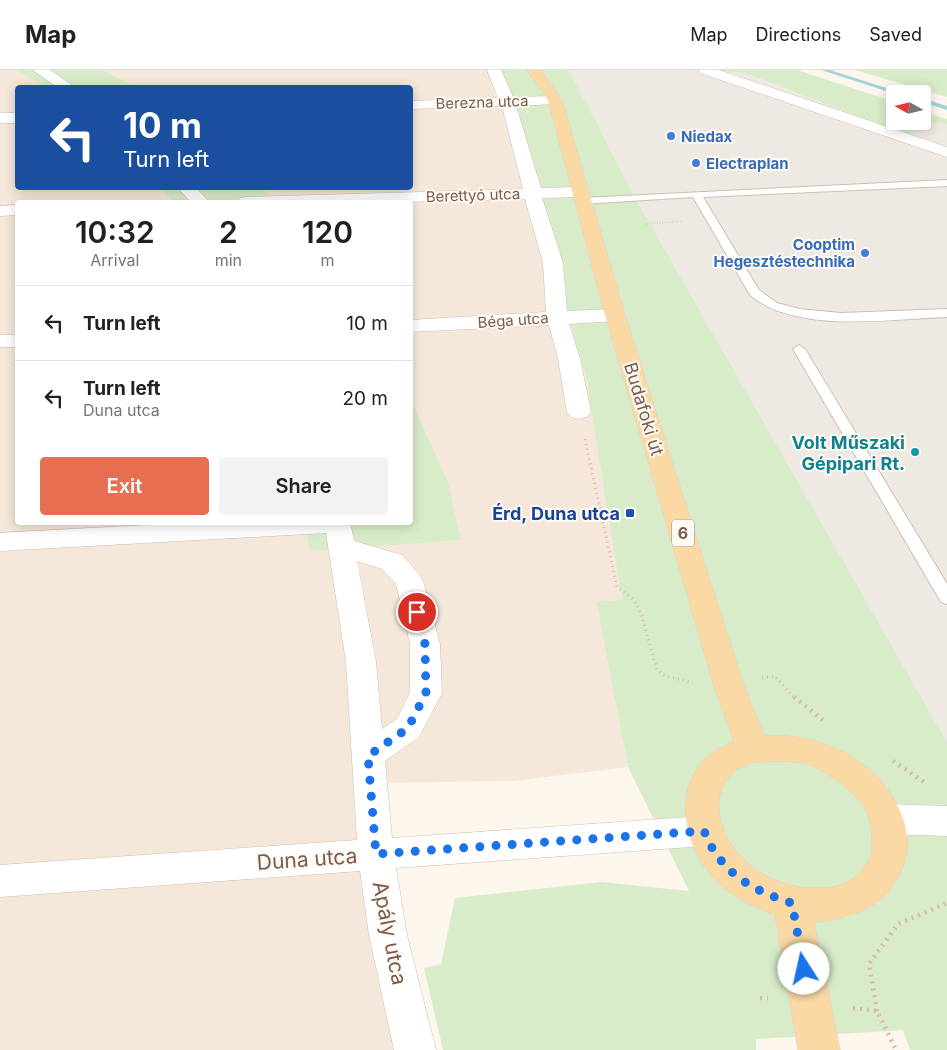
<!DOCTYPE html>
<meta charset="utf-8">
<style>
body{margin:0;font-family:Inter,sans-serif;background:#f2f2f2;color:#202124;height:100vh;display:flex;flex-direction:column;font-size:19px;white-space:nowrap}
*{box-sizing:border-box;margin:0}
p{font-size:16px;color:#757577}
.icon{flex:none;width:28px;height:28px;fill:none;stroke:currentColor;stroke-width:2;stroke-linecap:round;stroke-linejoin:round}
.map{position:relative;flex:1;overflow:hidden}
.side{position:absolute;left:15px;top:130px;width:398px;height:325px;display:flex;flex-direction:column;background:#fff;border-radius:5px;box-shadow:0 2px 12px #0003}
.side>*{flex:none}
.top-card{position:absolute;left:15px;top:15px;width:398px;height:105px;border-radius:5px;box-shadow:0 2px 12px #0003;background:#1a4fa0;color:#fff;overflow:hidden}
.needle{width:32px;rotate:278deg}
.controls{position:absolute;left:886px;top:15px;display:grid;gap:10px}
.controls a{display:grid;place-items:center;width:45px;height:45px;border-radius:5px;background:#fff;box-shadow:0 2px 12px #0003;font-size:25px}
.pin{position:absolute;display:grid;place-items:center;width:42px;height:42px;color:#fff;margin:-21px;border:2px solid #fff;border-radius:50%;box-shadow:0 1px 5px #0007}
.me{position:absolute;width:55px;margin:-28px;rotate:350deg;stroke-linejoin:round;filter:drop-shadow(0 0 4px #0008)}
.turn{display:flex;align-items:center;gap:18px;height:105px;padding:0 25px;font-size:22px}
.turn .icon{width:65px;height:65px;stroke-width:2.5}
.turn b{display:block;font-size:35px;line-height:42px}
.eta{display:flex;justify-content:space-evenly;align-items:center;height:85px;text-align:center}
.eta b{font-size:30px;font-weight:600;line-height:35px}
.cta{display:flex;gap:10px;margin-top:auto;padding:10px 25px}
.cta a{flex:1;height:58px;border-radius:5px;background:#e76f51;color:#fff;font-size:20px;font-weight:600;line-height:58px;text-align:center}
.cta a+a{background:#f2f2f2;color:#202124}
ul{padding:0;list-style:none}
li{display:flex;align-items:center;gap:15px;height:75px;padding:0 25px;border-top:1px solid #e0e0e0}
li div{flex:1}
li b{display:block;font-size:19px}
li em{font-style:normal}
header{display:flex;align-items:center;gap:30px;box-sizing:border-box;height:70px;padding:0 25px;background:#fff;border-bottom:1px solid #e0e0e0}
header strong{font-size:24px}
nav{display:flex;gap:28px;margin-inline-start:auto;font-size:18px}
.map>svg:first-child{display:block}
.residential{fill:#f5e8da;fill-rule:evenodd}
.industrial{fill:#efe9e4}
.green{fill:#d8ecc9}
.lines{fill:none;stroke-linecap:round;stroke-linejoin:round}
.stream{fill:#a5d3da;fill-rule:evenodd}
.lane-casing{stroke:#d1beb0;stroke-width:2}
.street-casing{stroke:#d1beb0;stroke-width:1}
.primary-casing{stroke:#dad1cd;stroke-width:1}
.path-far2{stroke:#d9b8a5;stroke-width:2;stroke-dasharray:0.5 2;stroke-linecap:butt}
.path-far1{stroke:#d9b8a5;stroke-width:3;stroke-dasharray:1 4;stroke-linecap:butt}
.path{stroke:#d9b8a5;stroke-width:4.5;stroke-dasharray:2 5;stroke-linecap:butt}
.lane{fill:#fff;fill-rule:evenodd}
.street{fill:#fff;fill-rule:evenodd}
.primary{fill:#fbd9a5;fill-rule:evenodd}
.route{stroke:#1a73e8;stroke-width:9;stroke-dasharray:0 16.2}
.shop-dot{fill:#3f7fe0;stroke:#fffaf3;stroke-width:2}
.culture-dot{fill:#0f9aa8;stroke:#fffaf3;stroke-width:2}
.transit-dot{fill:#1a4fb4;stroke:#fffaf3;stroke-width:2}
.labels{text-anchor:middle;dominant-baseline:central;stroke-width:4;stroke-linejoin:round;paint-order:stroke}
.far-street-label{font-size:15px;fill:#7a5c4d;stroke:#fffaf3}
.far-shop-label{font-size:15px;font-weight:bold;fill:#366cbe;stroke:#fffaf3;text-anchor:start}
.shield{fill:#fffaf3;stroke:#a28b7f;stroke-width:1}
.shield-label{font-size:16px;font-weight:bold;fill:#7a5c4d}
.street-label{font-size:18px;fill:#7a5c4d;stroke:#fffaf3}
.culture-label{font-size:18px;font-weight:bold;fill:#0d838f;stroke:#fffaf3;text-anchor:end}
.transit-label{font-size:18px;font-weight:bold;fill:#164399;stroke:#fffaf3;text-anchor:end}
.near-street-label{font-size:21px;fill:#7a5c4d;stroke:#fffaf3}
</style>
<header>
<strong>Map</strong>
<nav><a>Map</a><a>Directions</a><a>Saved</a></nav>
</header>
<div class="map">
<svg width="947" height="980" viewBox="0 0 947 980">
<rect width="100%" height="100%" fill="#fdf6ec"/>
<!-- residential -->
<path class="residential" d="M0,0H500L514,29L559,201L570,254L586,307L611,456L622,530L596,531L628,697L514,711L371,713L415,980H0ZM18,18H410V118H18ZM18,132H410V452H18Z"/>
<!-- industrial -->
<path class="industrial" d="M569,0H714L748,4L906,65L939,52L947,55V672L636,129Z"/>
<!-- green -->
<path class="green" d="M17,0H102L135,17H45Z
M500,0H569L636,129L947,672V980H910L903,960L756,969V980H443L424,898L441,894L455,828L602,812L689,821L628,697L596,531L622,530L586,307L570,254L559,201L520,51L514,29Z
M714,0H797L895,32V51H922L923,41L947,49V55L939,52L906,65L748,4Z
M855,0H947V27Z
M159,118H260L277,132H174Z
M410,328L448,412L461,470L310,481L305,453L410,452Z"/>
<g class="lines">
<!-- stream -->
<path class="stream" d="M821,0H830L905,24H895Z
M922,28L947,36V40L922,32Z"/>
<!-- lane casing -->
<g class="lane-casing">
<path id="lane" d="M947,110V116L703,127L759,220L777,233L799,239L841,243L947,239V247C890,249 796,264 750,225L693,127L582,134L577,131L582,128Z
M799,275L805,279L947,514V534L941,532L793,279Z"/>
</g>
<!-- street casing -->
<g class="street-casing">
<path id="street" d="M33,0H50L76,18H58Z
M487,0H501L513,27L555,26L560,27L562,30L560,33L555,34L516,36L541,118L580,117L586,118L589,122L586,126L580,127L542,128L563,193L567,241L615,239L622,241L625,245L622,249L615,251L569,254L580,289L591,342L587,347L579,349L571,347L567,342L558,289L549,255L410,262V250L546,242L543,193L525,129L404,132H237L240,128L246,127L523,119L502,36L410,39V31L498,28Z
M698,0H719L947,77V87L700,3Z
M0,43H18V53H0Z
M178,118H196L209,132H191Z
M18,135V145L0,146V136Z
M0,265H18V277H0Z
M203,452H350L354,471L402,485L419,504L423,511L440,574L442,623L419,667L385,691L392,768L704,746L716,750L722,761L716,772L704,776L396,798L407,865L436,980H394L369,865L360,801L0,827V795L357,770L346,592L326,463L0,481V463ZM357,491L382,499L396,514L410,574V623L397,649L382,659L376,592Z
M887,734L947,736V766L887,764L875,759L870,749L875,739Z"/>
</g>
<!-- primary casing -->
<g class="primary-casing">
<path id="primary" d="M527,0H541L562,30L625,245L743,613L764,666C818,662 876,688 899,739C909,759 910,781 901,801C892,821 879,834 858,842C844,847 830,852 814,852L840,980H798L775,845C755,837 735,829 719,813C675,773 669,693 734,672L713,613L605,245L548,30ZM777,691C786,692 795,691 804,693C824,699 857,722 866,741C871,752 873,767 872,779C870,795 859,806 845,813C835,818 823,818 812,818C770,817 728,789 720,747C718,736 718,724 724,714C729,707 735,699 743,696C753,691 766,692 777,691Z"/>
</g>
<!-- path-far2 -->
<path class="path-far2" d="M645,154L682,151"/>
<!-- path-far1 -->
<path class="path-far1" d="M585,369L617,517L634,530L641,543L657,600L665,606L691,612
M762,608L775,606L795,629"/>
<!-- path -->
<path class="path" d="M794,627L823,650
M893,691L927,714
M760,928H768
M853,938L877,941L896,980
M877,941L869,894L898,854L947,833"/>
<!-- lane -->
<use href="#lane" class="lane"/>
<!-- street -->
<use href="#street" class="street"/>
<!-- primary -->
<use href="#primary" class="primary"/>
</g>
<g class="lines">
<!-- route -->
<path class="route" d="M417,542L425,574L426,623L408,658L368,686L376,784L704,761C708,769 711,778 717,785C735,811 763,824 792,833L804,899"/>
</g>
<!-- markers -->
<g class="shop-dot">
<circle cx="671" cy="66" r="5"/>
<circle cx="696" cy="93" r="5"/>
<circle cx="865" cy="183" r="5"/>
</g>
<circle class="culture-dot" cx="915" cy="382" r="5"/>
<rect class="transit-dot" x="625" y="438" width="10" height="10" rx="2.5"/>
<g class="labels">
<!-- far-street labels -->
<g class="far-street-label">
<text transform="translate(482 32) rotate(-2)">Berezna utca</text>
<text transform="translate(473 125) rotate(-2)">Berettyó utca</text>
<text transform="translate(513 250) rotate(-4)">Béga utca</text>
</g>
<!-- far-shop labels -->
<g class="far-shop-label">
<text x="681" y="66">Niedax</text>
<text x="706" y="93">Electraplan</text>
<text x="855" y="174" text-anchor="end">Cooptim<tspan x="855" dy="17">Hegesztéstechnika</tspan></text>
</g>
<!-- shield labels -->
<rect class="shield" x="672" y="449.5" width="22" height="27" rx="4"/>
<g class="shield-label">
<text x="683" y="463">6</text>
</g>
<!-- street labels -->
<g class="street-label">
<text transform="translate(644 339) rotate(73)">Budafoki út</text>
</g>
<!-- culture labels -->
<g class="culture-label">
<text x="905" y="372">Volt Műszaki<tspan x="905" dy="21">Gépipari Rt.</tspan></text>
</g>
<!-- transit labels -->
<g class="transit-label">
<text x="620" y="443">Érd, Duna utca</text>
</g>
<!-- near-street labels -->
<g class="near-street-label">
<text transform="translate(307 789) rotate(-4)">Duna utca</text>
<text transform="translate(390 863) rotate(79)">Apály utca</text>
</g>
</g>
</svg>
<div class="controls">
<a><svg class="needle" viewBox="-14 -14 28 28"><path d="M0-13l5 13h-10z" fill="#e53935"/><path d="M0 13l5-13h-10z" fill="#757577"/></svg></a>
</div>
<div class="pin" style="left:417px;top:542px;background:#d93025"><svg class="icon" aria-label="arrive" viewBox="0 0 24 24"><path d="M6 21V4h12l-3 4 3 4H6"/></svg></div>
<svg class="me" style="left:804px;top:899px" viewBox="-20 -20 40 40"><circle r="19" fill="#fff"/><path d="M0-13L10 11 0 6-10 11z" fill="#1a73e8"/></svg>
<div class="top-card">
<div class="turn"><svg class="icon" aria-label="left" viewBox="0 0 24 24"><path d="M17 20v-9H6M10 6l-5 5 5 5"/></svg><div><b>10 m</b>Turn left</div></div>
</div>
<section class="side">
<div class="eta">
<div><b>10:32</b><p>Arrival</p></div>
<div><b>2</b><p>min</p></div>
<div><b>120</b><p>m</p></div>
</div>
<ul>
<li><svg class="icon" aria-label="left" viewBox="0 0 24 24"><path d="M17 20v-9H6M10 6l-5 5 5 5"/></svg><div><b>Turn left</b></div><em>10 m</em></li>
<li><svg class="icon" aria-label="left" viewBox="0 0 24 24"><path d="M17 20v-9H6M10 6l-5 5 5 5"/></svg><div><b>Turn left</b><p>Duna utca</p></div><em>20 m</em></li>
</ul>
<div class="cta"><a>Exit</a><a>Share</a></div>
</section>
</div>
